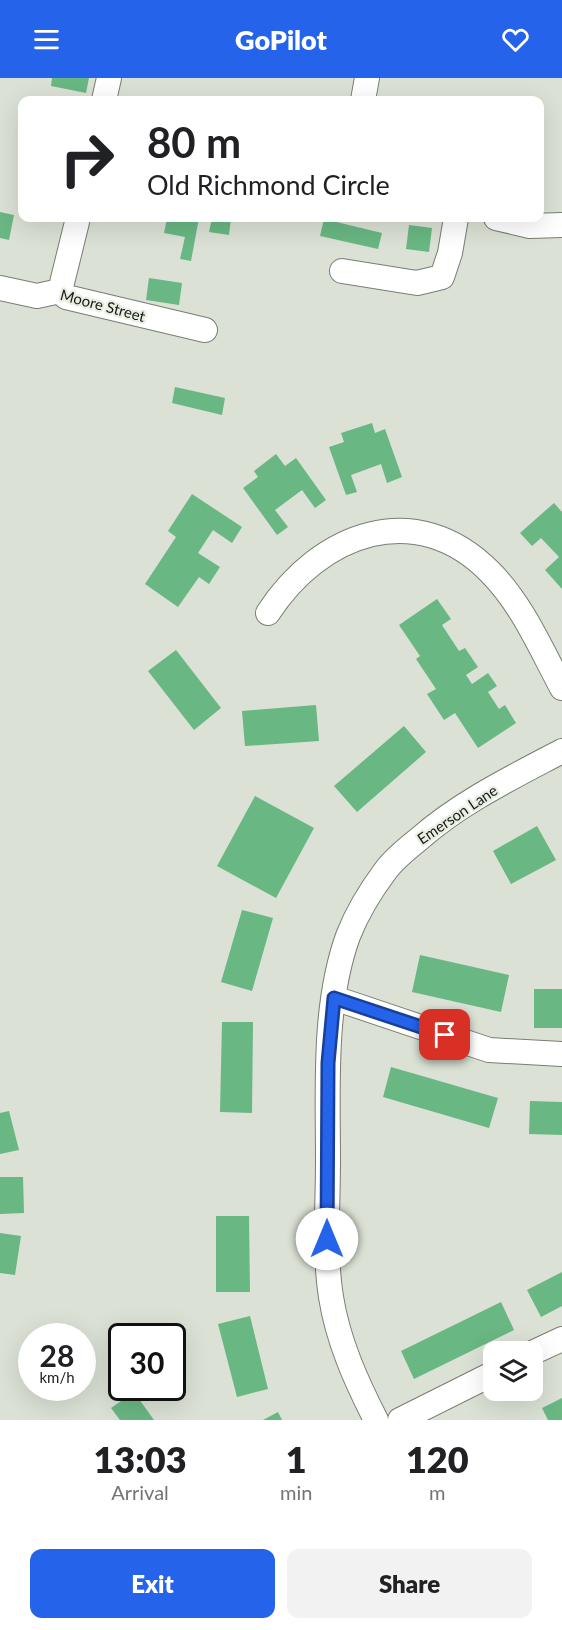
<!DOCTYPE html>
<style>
body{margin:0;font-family:Lato,sans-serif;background:#f2f2f2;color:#202124;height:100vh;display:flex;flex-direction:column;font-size:22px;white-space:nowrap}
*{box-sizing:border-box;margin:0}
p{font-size:20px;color:#757577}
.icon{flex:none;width:33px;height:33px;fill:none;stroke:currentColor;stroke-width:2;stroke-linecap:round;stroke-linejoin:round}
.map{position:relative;height:1342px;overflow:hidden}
.side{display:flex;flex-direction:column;background:#fff;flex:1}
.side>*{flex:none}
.banner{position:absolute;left:18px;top:18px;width:526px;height:126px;border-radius:12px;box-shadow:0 6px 24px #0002;background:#fff;color:#202124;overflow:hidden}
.fabs{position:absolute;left:483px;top:1263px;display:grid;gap:12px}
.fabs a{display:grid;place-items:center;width:60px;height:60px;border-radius:12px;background:#fff;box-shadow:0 6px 24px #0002;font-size:30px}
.speed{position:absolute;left:18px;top:1245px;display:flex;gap:12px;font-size:30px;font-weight:700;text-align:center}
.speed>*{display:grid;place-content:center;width:78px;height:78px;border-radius:50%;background:#fff;box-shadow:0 6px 24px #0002;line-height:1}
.speed small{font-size:15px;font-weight:400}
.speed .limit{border:3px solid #111;border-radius:9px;background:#fff;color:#111}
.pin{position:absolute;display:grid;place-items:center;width:51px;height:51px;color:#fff;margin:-26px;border-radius:12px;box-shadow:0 3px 9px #0006}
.me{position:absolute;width:66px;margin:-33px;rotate:0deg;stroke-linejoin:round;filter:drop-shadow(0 0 4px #0008)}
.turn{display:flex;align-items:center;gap:21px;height:126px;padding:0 30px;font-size:27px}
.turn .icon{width:78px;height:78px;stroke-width:2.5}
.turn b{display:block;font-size:42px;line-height:51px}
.eta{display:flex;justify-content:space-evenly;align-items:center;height:102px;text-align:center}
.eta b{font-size:36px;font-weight:800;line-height:42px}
.button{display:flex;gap:12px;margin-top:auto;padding:12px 30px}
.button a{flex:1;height:69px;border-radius:12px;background:#2563eb;color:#fff;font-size:24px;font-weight:800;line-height:69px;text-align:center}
.button a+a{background:#f2f2f2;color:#202124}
header{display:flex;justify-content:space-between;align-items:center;height:78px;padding:0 30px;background:#2563eb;color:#fff;font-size:27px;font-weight:800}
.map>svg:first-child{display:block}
.building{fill:#69b783}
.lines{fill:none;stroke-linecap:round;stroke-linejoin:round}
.minor-casing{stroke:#787e72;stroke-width:26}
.minor{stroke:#fff;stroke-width:24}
.route-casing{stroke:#184099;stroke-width:15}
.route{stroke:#2563eb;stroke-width:10}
.labels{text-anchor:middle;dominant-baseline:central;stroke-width:4.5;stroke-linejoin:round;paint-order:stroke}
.street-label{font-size:15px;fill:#161814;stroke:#e8efe2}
</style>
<header><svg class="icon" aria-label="menu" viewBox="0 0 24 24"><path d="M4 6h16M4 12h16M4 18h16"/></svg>GoPilot<svg class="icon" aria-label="heart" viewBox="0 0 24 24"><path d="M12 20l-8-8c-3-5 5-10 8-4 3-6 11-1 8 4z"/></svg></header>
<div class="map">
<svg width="562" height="1342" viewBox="0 0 562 1342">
<rect width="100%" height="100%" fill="#dbe1d4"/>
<!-- building -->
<path class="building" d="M52,0H89L86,15L51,8Z
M0,134L14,137L9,162L0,160Z
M167,140H199L191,183L180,181L185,159L164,155Z
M212,140H231L229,157L209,154Z
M324,141L382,155L378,171L320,158Z
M409,147L432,150L429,174L406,171Z
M149,200L182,205L179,227L146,222Z
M175,309L225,320L222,337L172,325Z
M372,345L375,355L385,351L402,399L387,405L381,386L351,397L357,414L346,417L329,369L344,364L341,355Z
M276,376L285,388L296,380L326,422L315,430L302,412L275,432L288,449L277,457L243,410L258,399L254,393Z
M192,416L242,449L232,465L213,452L198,475L220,489L209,506L199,499L178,529L145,506L176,459L168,453Z
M554,425L562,434V511L545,492L559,479L541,460L532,468L520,455Z
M437,521L451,541L442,547L459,573L465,570L478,589L466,597L472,606L488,595L497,608L488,614L499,631L505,627L516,645L478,670L455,635L444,642L427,616L436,611L416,581L420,578L399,547Z
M176,572L221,630L194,652L148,593Z
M316,627L319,663L245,668L242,633Z
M404,648L426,674L357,734L334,708Z
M255,718L314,750L276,820L217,788Z
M537,748L556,782L511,806L493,773Z
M242,832L273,840L252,913L221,904Z
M420,877L509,897L501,934L412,914Z
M534,911H562V950H534Z
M222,944H253L252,1035L220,1034Z
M391,989L498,1020L489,1050L383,1019Z
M530,1023L562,1024V1057L529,1056Z
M9,1033L19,1072L0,1076V1035Z
M0,1099H23L24,1135L0,1136Z
M216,1138H249L250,1214H216Z
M0,1155L21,1158L15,1197L0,1195Z
M562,1194V1228L541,1239L527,1212Z
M501,1224L514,1252L414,1301L401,1273Z
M250,1238L268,1311L237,1319L218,1246Z
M134,1314L154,1342H120L111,1330Z
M562,1320V1342H548L542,1330Z
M278,1334L282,1342H263Z"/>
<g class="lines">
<!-- minor casing -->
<g class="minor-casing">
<path id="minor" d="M104,22L109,0
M363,22L367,0
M496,140L530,148L562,147
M342,193L417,205L442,199L450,175L456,140
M0,210L37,218L60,213
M60,213L66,219L205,252
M60,213L78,140
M268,535C320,455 416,419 490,494C522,526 541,571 562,610
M334,920L489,972L562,976
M532,1275L562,1261
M376,1342C356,1303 338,1263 331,1219C324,1175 328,1128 328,1083C328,1011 323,927 348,858C357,835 371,812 386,792C395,780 408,770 419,761C461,724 513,699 562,673
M400,1342L494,1295"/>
</g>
<!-- minor -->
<use href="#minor" class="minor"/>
</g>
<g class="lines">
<!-- route casing -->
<g class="route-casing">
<path id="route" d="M327,1161L328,985L334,920L445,957"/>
</g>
<!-- route -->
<use href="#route" class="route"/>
</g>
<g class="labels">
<!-- street labels -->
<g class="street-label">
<text transform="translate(103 227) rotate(15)">Moore Street</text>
<text transform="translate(457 736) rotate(-34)">Emerson Lane</text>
</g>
</g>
</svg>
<div class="fabs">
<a><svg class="icon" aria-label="layers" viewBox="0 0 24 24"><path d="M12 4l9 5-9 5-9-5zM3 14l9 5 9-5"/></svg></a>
</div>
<div class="speed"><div>28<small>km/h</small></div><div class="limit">30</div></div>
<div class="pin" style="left:445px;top:957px;background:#d93025"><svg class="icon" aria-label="arrive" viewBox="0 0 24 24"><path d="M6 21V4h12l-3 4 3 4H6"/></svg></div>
<svg class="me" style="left:327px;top:1161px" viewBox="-20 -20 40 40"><circle r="19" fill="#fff"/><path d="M0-13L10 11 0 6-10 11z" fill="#2563eb"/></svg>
<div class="banner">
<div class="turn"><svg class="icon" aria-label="right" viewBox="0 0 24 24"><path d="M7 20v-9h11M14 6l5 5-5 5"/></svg><div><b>80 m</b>Old Richmond Circle</div></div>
</div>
</div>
<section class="side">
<div class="eta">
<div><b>13:03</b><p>Arrival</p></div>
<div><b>1</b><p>min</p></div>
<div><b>120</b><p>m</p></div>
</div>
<div class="button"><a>Exit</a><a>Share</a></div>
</section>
